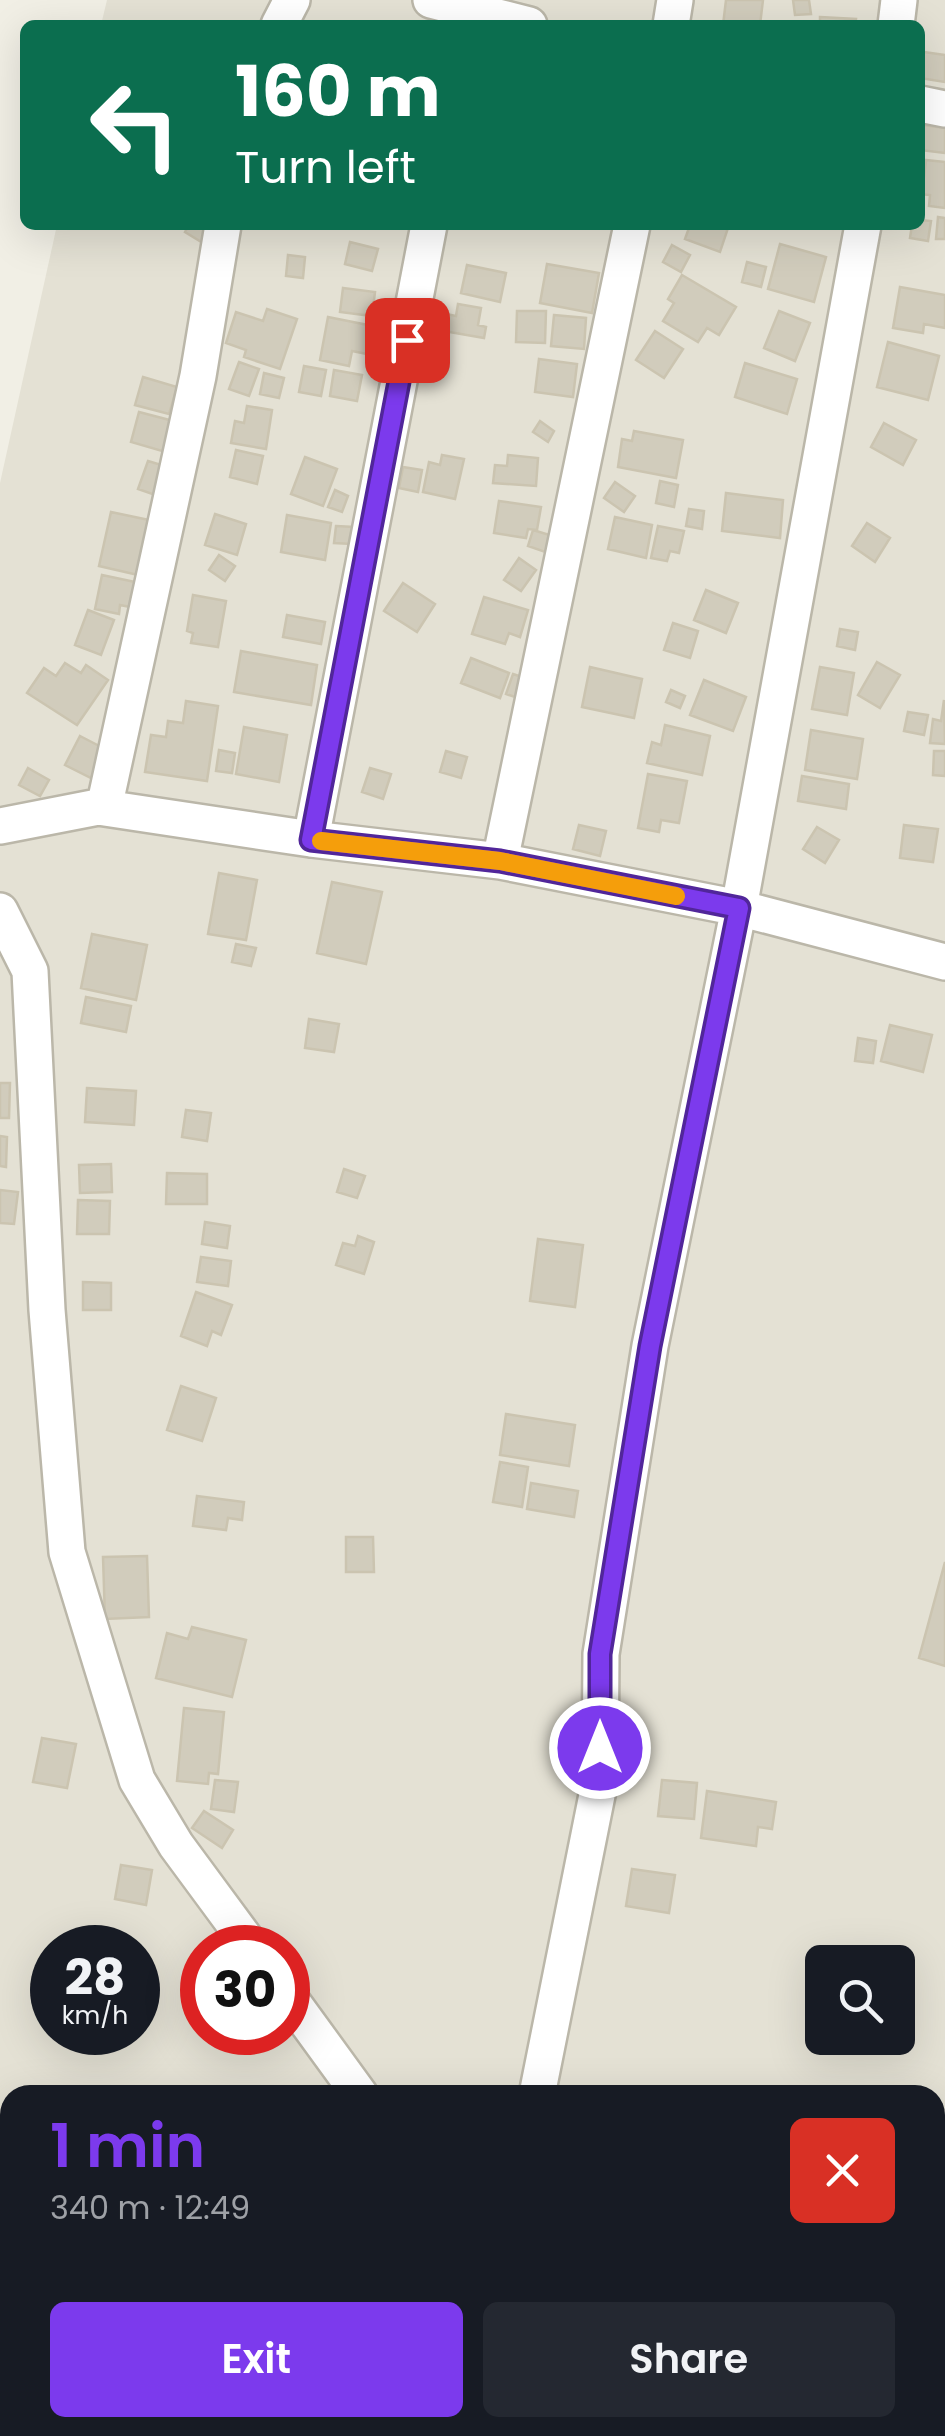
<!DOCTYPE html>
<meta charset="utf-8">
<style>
body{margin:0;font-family:Poppins,sans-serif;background:#242831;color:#f1f3f6;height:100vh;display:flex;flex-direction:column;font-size:38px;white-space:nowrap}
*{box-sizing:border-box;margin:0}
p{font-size:32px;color:#9ea1a6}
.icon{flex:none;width:55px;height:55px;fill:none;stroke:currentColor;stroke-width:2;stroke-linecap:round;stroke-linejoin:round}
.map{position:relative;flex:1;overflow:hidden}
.details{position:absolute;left:0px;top:2085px;width:945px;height:352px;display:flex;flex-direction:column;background:#171b24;border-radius:30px 30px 0 0;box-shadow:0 10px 40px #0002}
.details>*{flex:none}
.banner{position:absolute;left:20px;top:20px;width:905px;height:210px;border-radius:15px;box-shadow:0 10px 40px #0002;background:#0b6e4f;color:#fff;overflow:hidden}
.fabs{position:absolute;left:805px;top:1945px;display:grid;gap:20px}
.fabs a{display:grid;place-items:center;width:110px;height:110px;border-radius:15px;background:#171b24;box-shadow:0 10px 40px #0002;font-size:50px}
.speed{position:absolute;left:30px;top:1925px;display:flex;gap:20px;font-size:50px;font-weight:700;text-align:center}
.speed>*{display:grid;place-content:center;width:130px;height:130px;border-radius:50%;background:#171b24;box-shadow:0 10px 40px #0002;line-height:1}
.speed small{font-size:25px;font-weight:400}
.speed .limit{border:15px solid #d22;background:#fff;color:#111}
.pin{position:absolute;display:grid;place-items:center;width:85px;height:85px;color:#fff;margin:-42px;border-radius:20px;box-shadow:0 5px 15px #0006}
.me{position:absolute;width:110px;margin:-55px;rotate:0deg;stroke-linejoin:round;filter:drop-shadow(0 0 8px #0008)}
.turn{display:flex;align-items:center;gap:35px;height:210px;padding:0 50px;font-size:45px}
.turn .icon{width:130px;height:130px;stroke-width:2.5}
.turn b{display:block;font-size:70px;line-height:85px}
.round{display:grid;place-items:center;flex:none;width:105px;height:105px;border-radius:15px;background:#242831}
.summary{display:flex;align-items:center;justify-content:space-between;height:170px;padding:0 50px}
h1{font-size:60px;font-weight:600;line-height:75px;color:#7c3aed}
.action{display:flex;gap:20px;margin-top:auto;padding:20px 50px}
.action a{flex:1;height:115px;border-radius:15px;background:#7c3aed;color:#fff;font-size:40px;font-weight:600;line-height:115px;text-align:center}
.action a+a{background:#242831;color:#f1f3f6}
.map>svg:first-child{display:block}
.residential{fill:#e4e1d4;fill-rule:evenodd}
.building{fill:#d1ccbc;stroke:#cbc4b0;stroke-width:2.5}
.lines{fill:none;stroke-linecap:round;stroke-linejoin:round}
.street-casing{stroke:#bbb7a9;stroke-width:40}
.street{stroke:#fff;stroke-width:35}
.route-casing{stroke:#51269a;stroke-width:25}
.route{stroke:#7c3aed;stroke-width:18}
.slow{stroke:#f59e0b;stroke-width:18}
</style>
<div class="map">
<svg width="945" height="2436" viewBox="0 0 945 2436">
<rect width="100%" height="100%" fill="#f1efe5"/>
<!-- residential -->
<path class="residential" d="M107,0H945V2436H0V483L57,225H920V25H101ZM52,1948H138V2032H52ZM202,1948H288V2032H202ZM822,1962H898V2038H822ZM10,2095H935V2428H10Z"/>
<!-- building -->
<path class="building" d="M726,0H763L760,25H723Z
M793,0H809L811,14L795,15Z
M820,17L856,19L855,25H820Z
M924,52L945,55V82L920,78Z
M923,125L945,128V153L920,150Z
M926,160L945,162V208L929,206L930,195L920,194V177H924Z
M938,217L945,218V239H936Z
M920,220L931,221L928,241L910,238L912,225H920Z
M189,225H214L203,243L185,232Z
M690,225H729L720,252L685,239Z
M350,242L378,249L372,271L345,264Z
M780,244L826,257L814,302L768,289Z
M672,245L690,255L681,272L663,262Z
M288,255L305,257L303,278L286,276Z
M747,262L766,267L761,287L742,282Z
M547,264L599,273L592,313L540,303Z
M467,265L506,273L500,302L461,293Z
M682,275L736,307L719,335L707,328L698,342L663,321L674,303L668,299Z
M900,287L945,295V328L924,324L923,333L893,328Z
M343,288L375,292L372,316L340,312Z
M458,304L481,308L478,325L486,327L484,338L438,330L441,313L456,316Z
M267,309L297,319L280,369L244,357L246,350L226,343L236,312L263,321Z
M517,311H546L545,343L516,342Z
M779,311L810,323L795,361L764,348Z
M554,315L586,318L584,349L551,346Z
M328,317L383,328L377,356L352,351L349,366L320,360Z
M655,331L683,349L664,378L636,360Z
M888,342L939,356L928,400L877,387Z
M539,359L577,364L573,397L535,392Z
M239,362L259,369L249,396L229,389Z
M745,363L797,379L787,414L735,397Z
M304,366L326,370L321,396L299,392Z
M334,370L362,375L357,401L330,396Z
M264,373L284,378L279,398L260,394Z
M143,377L177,387L169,414L135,405Z
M247,406L272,410L266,449L231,443L235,421L244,423Z
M139,412L177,422L169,453L131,442Z
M540,421L554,431L548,442L533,432Z
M884,423L916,440L903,465L871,447Z
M634,431L683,440L676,478L618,467L622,439L632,441Z
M236,450L263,456L257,484L230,477Z
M442,455L464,459L455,499L423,492L429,462L440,465Z
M508,455L538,458L536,486L493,483L495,465L507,466Z
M305,457L337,469L323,506L291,494Z
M148,461L168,467L158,496L138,489Z
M403,467L422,470L418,492L399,488Z
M660,481L678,485L674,507L656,503Z
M615,482L635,496L624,512L604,498Z
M335,490L348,496L342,512L328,507Z
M726,493L783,500L780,538L722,531Z
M499,501L541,507L537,530L528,529L526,538L494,533Z
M689,509L704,511L702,529L686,526Z
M111,512L149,520L138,575L99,566Z
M215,514L246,524L237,555L205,545Z
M287,515L331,523L325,560L281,552Z
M615,517L652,525L646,558L608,549Z
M867,523L890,538L875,562L852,546Z
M336,526L354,527L352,544L334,543Z
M658,526L684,531L679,553L670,551L667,561L651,558Z
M533,530L553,536L548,553L528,546Z
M219,555L235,566L225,581L209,570Z
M519,558L536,570L521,591L504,580Z
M102,575L135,582L130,607L120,605L119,614L95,609Z
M403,583L435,604L417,632L384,611Z
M706,590L738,603L726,633L694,620Z
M193,595L226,601L218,647L191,643L193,633L187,631Z
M484,597L528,610L520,637L509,633L505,644L472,634Z
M88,610L114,620L101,655L75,645Z
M287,615L325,622L321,644L283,637Z
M673,623L698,631L690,658L664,650Z
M840,629L858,632L855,650L837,646Z
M241,651L317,665L311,705L234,692Z
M471,658L509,673L500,698L461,683Z
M877,662L900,675L880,708L858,695Z
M65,663L81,673L86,665L108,680L77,725L27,693L44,668L56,676Z
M590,667L642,679L634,718L582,707Z
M820,667L854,673L847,715L812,709Z
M513,674L528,679L521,699L506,694Z
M704,680L746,697L733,731L690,715Z
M671,690L685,696L680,708L666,702Z
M944,700L945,744L930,743L933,719L941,721Z
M186,701L218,706L207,781L145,772L151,735L166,737L168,721L183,723Z
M908,712L928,715L924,735L904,731Z
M665,725L710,736L702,775L647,763L652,742L661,745Z
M244,727L287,735L279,782L236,774Z
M811,730L863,739L857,779L805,770Z
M80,736L105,749L91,778L65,765Z
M219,750L235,753L232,773L216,771Z
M446,751L467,757L461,778L440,772Z
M934,751H945V776L933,775Z
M28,768L49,780L40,796L19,785Z
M370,768L391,774L383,799L362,792Z
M648,774L687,781L679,823L661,820L659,832L638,828Z
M802,776L849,784L846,809L798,801Z
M579,825L606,831L600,856L573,849Z
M904,825L938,829L933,862L900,858Z
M817,827L839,840L825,863L803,849Z
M219,873L257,880L246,940L208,934Z
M332,882L382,892L366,964L317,953Z
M92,934L147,945L136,1000L81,988Z
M236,944L256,948L251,966L232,962Z
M86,997L131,1006L126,1032L81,1023Z
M309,1019L339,1024L334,1052L305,1048Z
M890,1025L932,1035L923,1072L881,1061Z
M858,1038L876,1041L873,1063L855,1061Z
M0,1083H10L9,1118H0Z
M87,1088L136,1091L134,1125L85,1122Z
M186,1110L211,1113L207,1141L182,1137Z
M0,1136L7,1137L6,1167L0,1166Z
M111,1164L112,1192L80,1193L79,1165Z
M344,1169L365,1176L357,1198L337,1192Z
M167,1173L207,1174V1204H166Z
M0,1190L18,1192L14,1224L0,1223Z
M78,1200L110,1201L109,1234H77Z
M205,1222L230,1226L227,1248L202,1244Z
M358,1236L374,1242L364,1274L336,1265L343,1243L355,1246Z
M538,1239L583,1245L575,1307L530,1301Z
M201,1257L231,1261L228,1286L197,1282Z
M83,1282L111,1283V1310H83Z
M196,1292L232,1305L221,1335L212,1331L207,1346L181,1336Z
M181,1386L216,1398L202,1441L167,1430Z
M506,1414L575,1425L569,1466L500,1455Z
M500,1462L528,1467L522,1507L493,1502Z
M531,1483L578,1491L574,1517L527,1509Z
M197,1496L244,1502L242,1520L228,1518L226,1530L193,1526Z
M346,1537H373L374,1572H346Z
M147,1556L149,1617L105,1619L103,1557Z
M945,1562V1666L919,1658Z
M192,1627L246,1640L232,1697L156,1678L167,1633L188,1639Z
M184,1708L224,1712L218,1774L209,1773L208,1784L177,1781Z
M42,1738L76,1744L67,1788L33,1782Z
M215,1780L238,1782L234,1812L211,1809Z
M662,1780L697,1783L694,1819L658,1816Z
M707,1791L776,1802L772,1829L758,1827L756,1846L701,1838Z
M204,1811L233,1830L222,1848L192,1828Z
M121,1865L152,1870L146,1905L115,1899Z
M632,1869L675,1875L669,1913L626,1906Z
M0,2130L10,2131V2176L0,2174Z
M33,2428H43L66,2436H30Z
M55,2428H86L82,2436Z"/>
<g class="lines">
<!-- street casing -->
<g class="street-casing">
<path id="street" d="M431,0L529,25
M279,25L292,0
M671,25L675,0
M896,25L899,0
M920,104L945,109
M104,808L198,376L223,225
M0,826L98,807L311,839L500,861L739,908L945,962
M311,839L429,225
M500,861L632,225
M0,911L30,971L47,1310L67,1552L137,1780L176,1845L252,1948
M288,1996L360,2095
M537,2095L600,1780L601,1654L650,1346L739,908L863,225
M545,2428L549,2436
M466,2436L468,2428"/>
</g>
<!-- street -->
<use href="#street" class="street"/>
</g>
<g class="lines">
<!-- route casing -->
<g class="route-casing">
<path id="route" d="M407,340L311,840L500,861L739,908L650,1346L600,1654V1748"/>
</g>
<!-- route -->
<use href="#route" class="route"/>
<!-- slow -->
<path class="slow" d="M321,841L500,861L676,896"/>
</g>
</svg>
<div class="fabs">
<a><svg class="icon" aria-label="search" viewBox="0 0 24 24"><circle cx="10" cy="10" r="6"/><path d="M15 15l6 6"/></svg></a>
</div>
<div class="speed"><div>28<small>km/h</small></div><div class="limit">30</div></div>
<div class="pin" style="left:407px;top:340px;background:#d93025"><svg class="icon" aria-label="arrive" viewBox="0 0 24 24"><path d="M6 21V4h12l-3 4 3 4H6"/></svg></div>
<svg class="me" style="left:600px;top:1748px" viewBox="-20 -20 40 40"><circle r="17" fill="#7c3aed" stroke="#fff" stroke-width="3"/><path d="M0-11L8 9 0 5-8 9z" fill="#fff"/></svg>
<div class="banner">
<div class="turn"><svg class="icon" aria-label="left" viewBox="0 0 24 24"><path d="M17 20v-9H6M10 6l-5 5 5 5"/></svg><div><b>160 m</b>Turn left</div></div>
</div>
<section class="details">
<div class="summary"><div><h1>1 min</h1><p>340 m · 12:49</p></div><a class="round" style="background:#d93025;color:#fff"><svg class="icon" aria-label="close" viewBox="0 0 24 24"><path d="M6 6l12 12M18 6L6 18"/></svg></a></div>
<div class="action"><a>Exit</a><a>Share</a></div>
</section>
</div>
